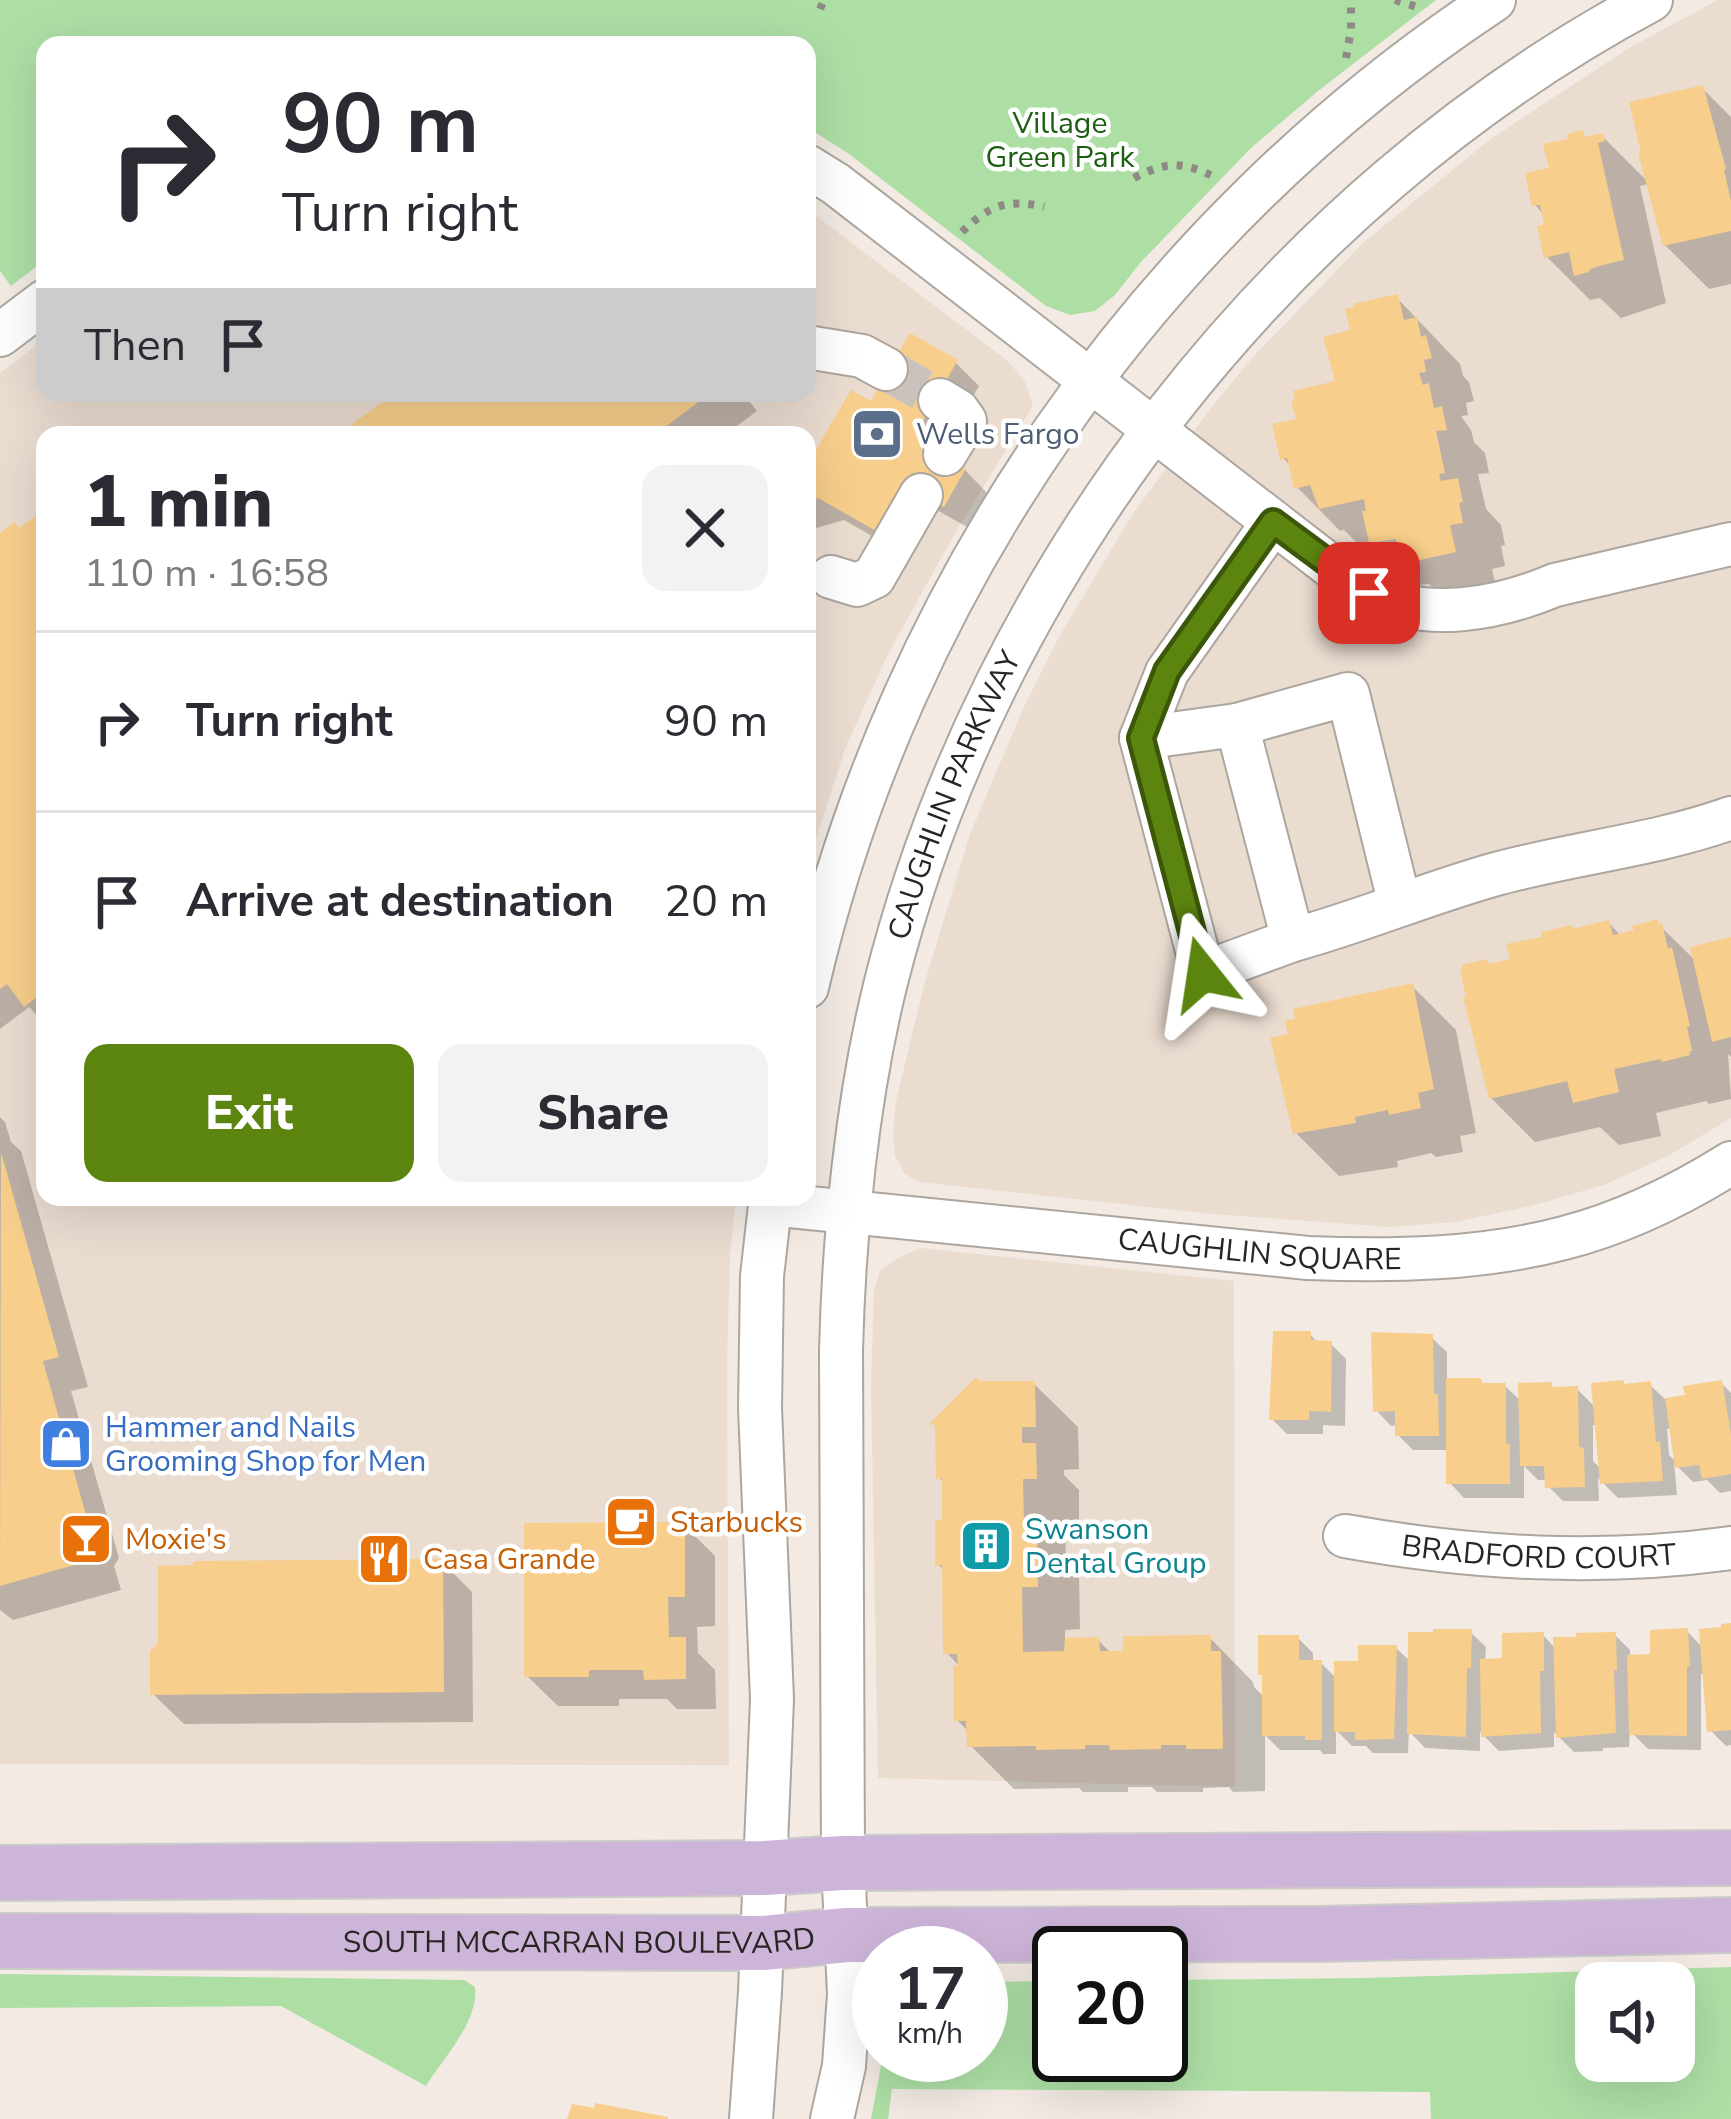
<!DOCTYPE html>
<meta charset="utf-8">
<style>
body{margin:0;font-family:"Nunito Sans",sans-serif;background:#f2f2f3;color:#2b2b33;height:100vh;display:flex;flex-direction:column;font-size:45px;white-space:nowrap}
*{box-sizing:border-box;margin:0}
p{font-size:39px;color:#7c7c81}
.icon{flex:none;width:66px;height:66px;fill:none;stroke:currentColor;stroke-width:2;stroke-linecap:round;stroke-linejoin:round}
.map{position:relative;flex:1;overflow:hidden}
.sheet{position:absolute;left:36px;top:426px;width:780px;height:780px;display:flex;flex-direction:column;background:#fff;border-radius:24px;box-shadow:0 12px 48px #0002}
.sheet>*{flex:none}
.top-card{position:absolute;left:36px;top:36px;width:780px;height:366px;border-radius:24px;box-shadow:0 12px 48px #0002;background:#fff;color:#2b2b33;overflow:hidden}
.fabs{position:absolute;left:1575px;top:1962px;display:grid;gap:24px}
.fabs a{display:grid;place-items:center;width:120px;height:120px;border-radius:24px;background:#fff;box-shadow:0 12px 48px #0002;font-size:60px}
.speed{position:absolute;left:852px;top:1926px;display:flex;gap:24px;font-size:60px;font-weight:700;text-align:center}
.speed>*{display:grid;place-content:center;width:156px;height:156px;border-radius:50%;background:#fff;box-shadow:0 12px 48px #0002;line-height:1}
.speed small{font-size:30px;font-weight:400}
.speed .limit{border:6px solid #111;border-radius:18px;background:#fff;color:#111}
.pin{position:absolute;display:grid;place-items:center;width:102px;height:102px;color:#fff;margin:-51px;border-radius:24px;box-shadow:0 6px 18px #0006}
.me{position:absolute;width:132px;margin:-66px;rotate:345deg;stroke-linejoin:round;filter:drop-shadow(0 0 9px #0008)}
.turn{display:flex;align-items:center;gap:42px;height:252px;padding:0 48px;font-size:54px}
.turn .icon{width:156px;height:156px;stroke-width:2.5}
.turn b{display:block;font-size:84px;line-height:102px}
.then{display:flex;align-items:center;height:114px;padding:0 48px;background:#0003;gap:24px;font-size:45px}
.round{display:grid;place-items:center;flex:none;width:126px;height:126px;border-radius:24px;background:#f2f2f3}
.head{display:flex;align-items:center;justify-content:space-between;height:204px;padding:0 48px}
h1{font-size:72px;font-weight:800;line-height:90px}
.primary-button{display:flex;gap:24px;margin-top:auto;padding:24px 48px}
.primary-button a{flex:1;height:138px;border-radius:24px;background:#5c850f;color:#fff;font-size:48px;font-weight:800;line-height:138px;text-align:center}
.primary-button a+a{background:#f2f2f3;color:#2b2b33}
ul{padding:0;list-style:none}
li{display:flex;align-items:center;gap:36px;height:180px;padding:0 48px;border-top:3px solid #e1e1e2}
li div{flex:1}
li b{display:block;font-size:45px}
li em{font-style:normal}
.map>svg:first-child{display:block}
.built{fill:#ebdcd0}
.green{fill:#addfa5;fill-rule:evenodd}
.shadow{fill:#0003;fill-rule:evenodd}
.building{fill:#f7ce8b}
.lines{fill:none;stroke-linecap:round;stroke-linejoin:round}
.minor-tunnel{stroke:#cac3bd;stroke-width:42;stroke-dasharray:42 21;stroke-linecap:butt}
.minor-casing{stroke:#ada69f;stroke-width:46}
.major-casing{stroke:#cbcbca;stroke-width:58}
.path{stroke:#8e8984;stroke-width:8;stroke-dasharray:6 9;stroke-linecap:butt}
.minor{stroke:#fff;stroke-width:42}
.major{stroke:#cdb5d9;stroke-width:54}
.route-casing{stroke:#3c560a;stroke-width:30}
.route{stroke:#5c850f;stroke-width:21}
.labels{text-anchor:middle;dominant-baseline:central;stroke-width:9;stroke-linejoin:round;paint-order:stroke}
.park-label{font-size:30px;fill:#1d5f12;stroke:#fff}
.service-label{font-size:30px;fill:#4e5e75;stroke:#fff;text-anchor:start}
.street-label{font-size:30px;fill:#282523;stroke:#fff}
.shop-label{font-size:30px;fill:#366cbe;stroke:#fff;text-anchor:start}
.food-label{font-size:30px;fill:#c56008;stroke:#fff;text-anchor:start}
.culture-label{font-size:30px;fill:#0d838f;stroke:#fff;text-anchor:start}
</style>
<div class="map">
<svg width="1731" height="2119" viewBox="0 0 1731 2119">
<rect width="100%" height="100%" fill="#f2eae3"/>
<!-- built -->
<path class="built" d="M1718,0H1731V1118L1668,1156L1604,1185L1531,1206L1455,1222L1391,1227L1212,1214L919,1182L905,1174L895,1156L893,1133L896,1101L924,985L970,834L1024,707L1059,637L1132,515L1210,409L1253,357L1364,242L1492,138L1629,48Z
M807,209L1008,361L1025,382L1033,406L955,533L888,654L845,749L807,866V435H45V1197H736L730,1254L727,1364L729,1765L0,1764V373L45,339V393H807Z
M920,1248L1234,1281L1235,1787L878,1778L871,1385L874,1290L880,1271L898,1258Z"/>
<!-- green -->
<path class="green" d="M0,0H1436L1318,91L1251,148L1140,263L1115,295L1095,311L1070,315L1046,306L849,154L807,127V45H45V260L11,286L0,271Z
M1731,1967V2119H1431L1430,2092L892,2089L888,2119H871L883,2055H981V1982L1059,1981V2055H1161V1980L1364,1978ZM1674,1983V2061H1596V1983Z
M0,1974L464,1980L475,1987C479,2021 444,2057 426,2086L281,2006L0,2008Z"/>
<!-- shadow -->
<path class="shadow" d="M1702,88L1731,117V284L1709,289L1665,245L1649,184L1640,186L1666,303L1621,318L1600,298L1590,300L1546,256L1548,226L1545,216L1535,205L1571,141L1582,133L1587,139L1602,136L1649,183Z
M1397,298L1460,364L1463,376L1469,382L1474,401L1466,403L1468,415L1461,416L1471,430L1474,442L1485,453L1489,473L1478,474L1486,509L1501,525L1505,545L1501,546L1505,566L1492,569L1498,595L1447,602L1429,584L1416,585L1379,548L1365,551L1344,530L1340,531L1297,487L1292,467L1283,458L1299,421L1339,383L1353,332Z
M956,363L979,386L944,448L987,493L967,527L935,509L909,557L844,520L809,530L807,468L872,405Z
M396,393H743L757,411L725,435H364Z
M45,513V1024L29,1007L0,1029V537L20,531Z
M1609,923L1621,936L1657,923L1696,961L1731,940V1057L1728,1054L1731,1099L1709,1104L1706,1101L1656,1113L1661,1136L1619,1145L1600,1127L1535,1142L1491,1098L1490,966L1513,961L1574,931Z
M1412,986L1456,1030L1476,1133L1460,1136L1463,1152L1436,1157L1431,1153L1397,1161L1398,1167L1339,1176L1295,1132L1292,1036L1298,1021Z
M0,1117L5,1122L11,1142L21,1151L88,1387L71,1391L119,1558L114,1566L121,1590L13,1620L0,1610Z
M1310,1334L1319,1344H1331L1346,1359L1345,1426L1323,1425V1434H1287L1272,1419Z
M1431,1337L1447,1352V1381L1505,1386L1522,1402L1551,1385L1555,1390L1577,1389L1596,1408L1649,1384L1666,1400L1688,1397L1721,1383L1731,1393V1491L1720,1493L1707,1480L1693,1482L1674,1463L1677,1495L1618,1498L1598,1478L1599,1501H1563L1548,1486L1547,1480H1538L1524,1466V1498H1464L1449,1482V1450H1413L1398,1435V1425L1391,1426L1376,1410ZM1593,1425H1598L1601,1469L1593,1461ZM1672,1428L1677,1463L1669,1455L1667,1429Z
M1034,1384L1078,1427L1079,1469L1064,1470V1475L1079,1490V1521H1065L1066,1559L1079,1573L1080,1629L1065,1630V1641L1098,1640L1112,1654L1210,1638L1253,1682L1254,1687L1265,1698L1298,1638L1313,1653V1663H1321L1337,1679L1396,1648L1411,1662L1470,1632L1486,1647L1485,1662L1505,1661L1543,1635L1556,1649L1615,1635L1630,1650V1658L1653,1657L1687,1631L1703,1648L1731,1627V1745L1726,1746L1710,1730L1706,1673L1701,1674V1750L1648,1749L1630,1731L1629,1747L1603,1748V1751L1574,1752L1554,1732V1747L1499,1751L1480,1732V1751L1425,1748L1409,1731L1408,1753H1373L1366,1746H1352L1336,1730V1754H1323L1320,1750H1280L1265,1735V1791L1233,1792L1229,1787L1203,1788V1792H1157L1152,1787H1128V1792H1083L1079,1788L1014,1789L970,1745V1733L957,1720L962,1669L946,1652L945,1571L938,1564L945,1523V1483L939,1477Z
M684,1525L715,1556V1626L697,1627L698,1653L715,1670L716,1709H677L667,1699H619V1706H558L527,1676Z
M442,1562L472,1592L473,1722L184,1724L153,1694Z"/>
<!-- building -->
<path class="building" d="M1703,85L1726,169L1724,170L1731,201V231L1663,246L1638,153H1641L1629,102Z
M1583,130L1584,137L1603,133L1605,141L1598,143L1624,260L1599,266L1589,270V272L1574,276L1569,252L1544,258L1537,226L1544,224L1540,205L1532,206L1525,173L1549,168L1543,144L1568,139L1567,134Z
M1398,294L1404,320L1417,317L1421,337L1426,335L1432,358L1424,360L1426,372L1419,373L1423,385L1429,383L1434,408L1442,406L1447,430L1436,431L1445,473L1439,474L1441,481L1458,478L1463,502L1459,503L1463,523L1450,525L1456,552L1411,562L1410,557L1400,559L1396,539L1369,543L1362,511H1366L1364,499L1319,509L1310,485L1294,489L1287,458L1280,460L1272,424L1296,419L1291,401L1295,400L1293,391L1335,381L1323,337L1350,330L1345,309L1354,307L1353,304Z
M910,333L958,360L919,428L939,440L934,450L966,468L944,507L912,488L885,536L818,498L807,502V465L851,390L871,401Z
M395,393H710L655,435H361L352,424Z
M45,509V991L24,1007L7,984L0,989V533L15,522L19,528Z
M1658,919L1659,924L1662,923L1668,949L1672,947L1690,1026L1687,1027L1692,1051L1689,1052L1690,1055L1662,1062L1660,1059L1614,1069L1619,1092L1573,1103L1567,1081L1489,1099L1463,997H1466L1460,970L1462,969L1461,965L1487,959L1489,964L1510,959L1506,944L1542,937L1541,932L1572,925L1573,929L1609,920L1613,935L1634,930L1632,926Z
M1731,937V1037L1712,1042L1690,947Z
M1413,983L1434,1089L1418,1093L1421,1108L1389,1115L1388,1110L1355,1117L1356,1123L1293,1134L1270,1038L1288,1034L1285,1020L1295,1019L1293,1009Z
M1,1152L59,1357L43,1361L89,1526L85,1534L92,1560L0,1586Z
M1273,1331H1311V1340L1332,1341L1331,1412L1309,1411V1420H1269Z
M1371,1332L1433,1334L1434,1394H1438L1439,1436H1395V1411L1373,1412Z
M976,1377L980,1381H1035L1036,1427H1022V1443H1036L1037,1479H1023L1024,1526H1037L1038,1587H1022L1023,1652L1064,1651L1065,1638L1099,1637L1100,1651H1123V1636L1211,1635V1651H1221L1223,1749H1186V1745H1161V1749L1110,1750L1109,1745H1085V1749L1036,1750V1746L967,1747L966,1721H954L953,1666H958L957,1654H943L942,1565L935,1566V1520H942V1478L936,1479L935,1426L930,1423Z
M1446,1378H1480L1483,1383H1506V1443L1510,1444V1484H1446Z
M1624,1380V1384L1651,1381L1656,1442L1660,1441L1663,1481L1600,1484L1591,1383Z
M1722,1380L1731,1434V1474L1702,1479L1699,1465L1675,1468L1665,1398L1685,1395L1683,1386Z
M1552,1382V1387L1578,1386L1579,1447L1584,1448L1585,1487L1545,1488L1544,1466H1520L1518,1383Z
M685,1522V1597H668L669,1637H686V1679L644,1680L643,1670H589V1677H524V1523Z
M443,1559L444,1692L150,1695V1651L158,1643V1566L192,1565L195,1561Z
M1731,1623V1730L1707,1732L1699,1629L1721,1627V1624Z
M1688,1628L1690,1666L1687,1667V1736L1629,1735L1627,1655L1650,1654V1630Z
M1433,1629H1472L1471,1668H1467L1466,1737L1407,1734L1408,1632H1433Z
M1544,1632V1671H1540L1541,1733L1481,1737L1480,1659L1502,1658V1633Z
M1616,1632L1617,1670H1614L1616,1733L1556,1738L1553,1637H1577L1575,1633Z
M1258,1635H1299V1660H1322V1740H1305V1736H1262V1675H1258Z
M1358,1645H1397L1394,1739L1355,1740V1732H1334V1661H1358Z
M595,2103L668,2117V2119H567L572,2104L594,2108Z"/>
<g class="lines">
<!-- minor-tunnel -->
<path class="minor-tunnel" d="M886,369L940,400"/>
<!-- minor casing -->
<g class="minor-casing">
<g id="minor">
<path d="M807,166L836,184L1329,565C1342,574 1355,586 1369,593C1426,623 1498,609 1555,585L1731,544"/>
<path d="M0,335L45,301"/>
<path d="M807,347L862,356L886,369"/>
<path d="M940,400L958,411L965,421L945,454"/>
<path d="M831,577L857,585L874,577L921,495"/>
<path d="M1237,725L1141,738L1167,672L1273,522"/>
<path d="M1141,738L1203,973L1293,940"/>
<path d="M1400,905L1348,694L1237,725L1293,940C1362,921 1428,893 1496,874C1573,853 1656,845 1731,818"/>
<path d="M807,987C900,585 1150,227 1494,0"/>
<path id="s1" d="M770,1204L1308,1258C1393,1261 1481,1260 1564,1238C1622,1223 1680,1195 1731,1163"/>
<path id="s2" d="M1345,1536C1474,1559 1600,1566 1731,1548"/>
<path d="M751,2119L760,1992L772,1699L760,1408L762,1276L771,1197"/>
<path id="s3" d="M832,2119L844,2066L849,1994L843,1863L841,1351C844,1232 857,1098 886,982C989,573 1279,198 1651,0"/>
</g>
</g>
<!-- major casing -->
<g class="major-casing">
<g id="major">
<path d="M0,1873L764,1868L843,1863L1731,1858"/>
<path id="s4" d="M0,1941L762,1943L847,1935L1317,1934L1731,1925"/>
</g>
</g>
<!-- path -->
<path class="path" d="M1395,0L1417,7
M820,9L824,0
M1346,58L1351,30V0
M1134,178C1169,160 1183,162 1217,178
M962,232C988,206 1008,198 1044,207"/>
<!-- minor -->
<use href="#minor" class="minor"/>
<!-- major -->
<use href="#major" class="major"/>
</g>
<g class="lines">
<!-- route casing -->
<g class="route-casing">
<path id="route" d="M1203,974L1141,738L1167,671L1273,522L1369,593"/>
</g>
<!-- route -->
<use href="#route" class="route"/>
</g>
<!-- icons -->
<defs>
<g id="bank-square" transform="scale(2.7)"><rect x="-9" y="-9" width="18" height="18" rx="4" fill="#5c6f8a" stroke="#fff"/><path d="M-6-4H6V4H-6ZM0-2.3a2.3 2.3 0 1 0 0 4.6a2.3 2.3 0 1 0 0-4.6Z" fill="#fff"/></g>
<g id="shop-square" transform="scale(2.7)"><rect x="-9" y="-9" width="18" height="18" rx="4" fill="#3f7fe0" stroke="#fff"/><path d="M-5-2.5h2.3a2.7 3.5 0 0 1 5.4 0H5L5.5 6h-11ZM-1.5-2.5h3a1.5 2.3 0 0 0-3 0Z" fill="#fff"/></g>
<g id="cafe-square" transform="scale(2.7)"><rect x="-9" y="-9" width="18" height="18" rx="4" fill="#e8710a" stroke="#fff"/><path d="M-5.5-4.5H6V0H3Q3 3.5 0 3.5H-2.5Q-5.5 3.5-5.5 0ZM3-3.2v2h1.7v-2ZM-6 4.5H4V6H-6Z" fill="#fff"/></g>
<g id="bar-square" transform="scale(2.7)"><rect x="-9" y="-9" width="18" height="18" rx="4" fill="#e8710a" stroke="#fff"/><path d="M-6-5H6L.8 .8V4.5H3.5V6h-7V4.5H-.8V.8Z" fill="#fff"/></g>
<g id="building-square" transform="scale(2.7)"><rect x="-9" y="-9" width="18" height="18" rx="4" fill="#0f9aa8" stroke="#fff"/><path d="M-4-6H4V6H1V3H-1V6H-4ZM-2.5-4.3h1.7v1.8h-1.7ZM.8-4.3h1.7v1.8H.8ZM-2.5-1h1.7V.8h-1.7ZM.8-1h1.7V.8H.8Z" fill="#fff"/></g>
<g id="restaurant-square" transform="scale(2.7)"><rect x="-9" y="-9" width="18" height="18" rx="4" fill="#e8710a" stroke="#fff"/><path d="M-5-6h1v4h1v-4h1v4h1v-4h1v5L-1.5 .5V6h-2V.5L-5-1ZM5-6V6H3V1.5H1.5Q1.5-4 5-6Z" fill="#fff"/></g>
</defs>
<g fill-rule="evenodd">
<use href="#bank-square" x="877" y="434"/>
<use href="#shop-square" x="66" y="1444"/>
<use href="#cafe-square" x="631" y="1522"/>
<use href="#bar-square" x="86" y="1539"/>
<use href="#building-square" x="986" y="1546"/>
<use href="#restaurant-square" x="384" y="1559"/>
</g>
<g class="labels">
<!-- park labels -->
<g class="park-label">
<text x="1060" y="123">Village<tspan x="1060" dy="34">Green Park</tspan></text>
</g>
<!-- service labels -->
<g class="service-label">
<text x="916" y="434">Wells Fargo</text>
</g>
<!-- street labels -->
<g class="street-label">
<text stroke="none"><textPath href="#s3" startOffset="1341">CAUGHLIN PARKWAY</textPath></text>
<text stroke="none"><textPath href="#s1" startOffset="492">CAUGHLIN SQUARE</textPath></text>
<text stroke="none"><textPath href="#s2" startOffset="195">BRADFORD COURT</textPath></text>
<text stroke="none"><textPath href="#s4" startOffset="579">SOUTH MCCARRAN BOULEVARD</textPath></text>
</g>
<!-- shop labels -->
<g class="shop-label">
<text x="105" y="1427">Hammer and Nails<tspan x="105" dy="34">Grooming Shop for Men</tspan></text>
</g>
<!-- food labels -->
<g class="food-label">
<text x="670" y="1522">Starbucks</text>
<text x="125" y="1539">Moxie's</text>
<text x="423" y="1559">Casa Grande</text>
</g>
<!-- culture labels -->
<g class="culture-label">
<text x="1025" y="1529">Swanson<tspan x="1025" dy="34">Dental Group</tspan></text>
</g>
</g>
</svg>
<div class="fabs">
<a><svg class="icon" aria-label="sound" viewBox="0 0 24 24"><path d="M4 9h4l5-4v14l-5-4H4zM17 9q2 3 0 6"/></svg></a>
</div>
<div class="speed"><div>17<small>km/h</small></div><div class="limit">20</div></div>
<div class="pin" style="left:1369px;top:593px;background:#d93025"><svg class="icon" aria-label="arrive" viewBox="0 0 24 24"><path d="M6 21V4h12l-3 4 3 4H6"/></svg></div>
<svg class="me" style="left:1203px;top:974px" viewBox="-20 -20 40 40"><path d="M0-17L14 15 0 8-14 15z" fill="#5c850f" stroke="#fff" stroke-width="4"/></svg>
<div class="top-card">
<div class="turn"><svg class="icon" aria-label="right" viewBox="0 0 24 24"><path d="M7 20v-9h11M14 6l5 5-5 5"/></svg><div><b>90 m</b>Turn right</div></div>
<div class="then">Then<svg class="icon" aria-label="arrive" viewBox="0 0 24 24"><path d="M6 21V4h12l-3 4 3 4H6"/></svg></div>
</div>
<section class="sheet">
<div class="head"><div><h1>1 min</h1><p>110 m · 16:58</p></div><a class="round"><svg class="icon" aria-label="close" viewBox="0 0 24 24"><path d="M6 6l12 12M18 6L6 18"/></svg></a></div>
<ul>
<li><svg class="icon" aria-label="right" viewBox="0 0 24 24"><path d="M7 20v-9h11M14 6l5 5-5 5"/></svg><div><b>Turn right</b></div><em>90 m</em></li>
<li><svg class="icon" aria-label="arrive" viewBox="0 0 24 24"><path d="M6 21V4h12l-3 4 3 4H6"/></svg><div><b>Arrive at destination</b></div><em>20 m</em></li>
</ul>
<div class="primary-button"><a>Exit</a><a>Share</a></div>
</section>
</div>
